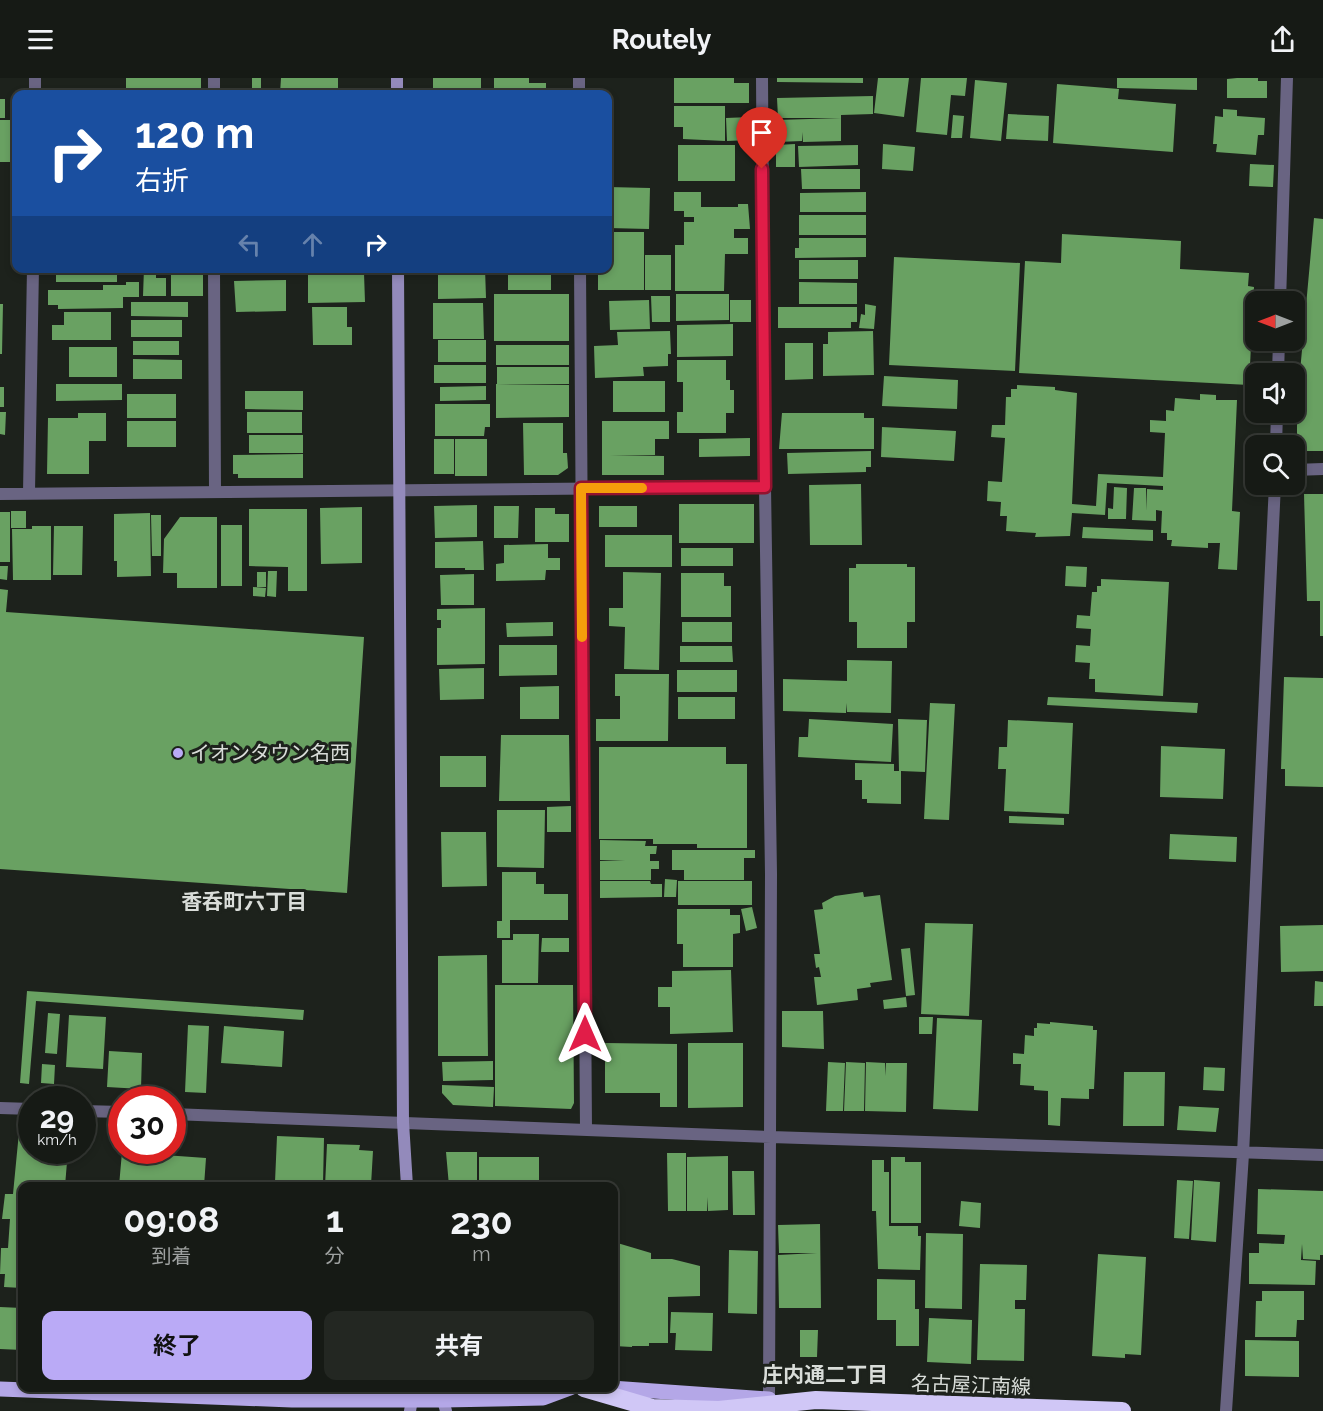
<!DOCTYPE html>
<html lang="ja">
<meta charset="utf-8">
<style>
body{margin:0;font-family:Raleway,"Noto Sans JP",sans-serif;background:#232722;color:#f1f3f6;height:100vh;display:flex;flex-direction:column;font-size:22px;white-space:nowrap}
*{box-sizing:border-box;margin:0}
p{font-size:20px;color:#9ea1a0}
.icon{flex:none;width:33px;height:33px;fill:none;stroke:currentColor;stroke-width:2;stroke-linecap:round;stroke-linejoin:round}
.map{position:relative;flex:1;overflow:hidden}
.panel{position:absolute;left:18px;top:1104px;width:600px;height:210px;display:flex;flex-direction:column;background:#161a15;border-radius:12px;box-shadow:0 3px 9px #0003,0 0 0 2px #353834}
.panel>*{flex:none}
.banner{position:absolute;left:12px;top:12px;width:600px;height:183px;border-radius:12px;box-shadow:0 3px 9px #0003,0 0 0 2px #353834;background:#1a4fa0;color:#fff;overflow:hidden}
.needle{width:39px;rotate:270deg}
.buttons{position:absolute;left:1245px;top:213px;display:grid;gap:12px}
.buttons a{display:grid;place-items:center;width:60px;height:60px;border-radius:12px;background:#161a15;box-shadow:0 3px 9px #0003,0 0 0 2px #353834;font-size:30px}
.speed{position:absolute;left:18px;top:1008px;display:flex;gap:12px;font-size:30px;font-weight:700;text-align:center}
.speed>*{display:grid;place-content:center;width:78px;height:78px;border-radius:50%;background:#161a15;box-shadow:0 3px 9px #0003,0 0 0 2px #353834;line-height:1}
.speed small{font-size:15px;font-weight:400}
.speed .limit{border:9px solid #d22;background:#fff;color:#111}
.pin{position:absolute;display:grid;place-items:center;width:51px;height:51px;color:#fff;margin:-62px -26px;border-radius:50% 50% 50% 0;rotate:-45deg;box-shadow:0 0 6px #0007}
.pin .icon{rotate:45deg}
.me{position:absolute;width:66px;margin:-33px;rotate:0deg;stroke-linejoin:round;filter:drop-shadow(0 0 4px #0008)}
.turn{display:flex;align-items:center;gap:21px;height:126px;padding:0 24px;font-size:27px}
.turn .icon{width:78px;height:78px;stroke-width:2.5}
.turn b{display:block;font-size:42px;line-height:51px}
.lanes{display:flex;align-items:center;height:57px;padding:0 24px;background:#0003;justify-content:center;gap:30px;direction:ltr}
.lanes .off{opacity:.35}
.eta{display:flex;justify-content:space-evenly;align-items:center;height:102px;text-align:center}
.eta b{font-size:36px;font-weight:700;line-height:42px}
.button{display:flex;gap:12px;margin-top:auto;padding:12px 24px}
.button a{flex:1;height:69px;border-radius:12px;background:#baaaf6;color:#111;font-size:24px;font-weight:700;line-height:69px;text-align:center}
.button a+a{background:#232722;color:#f1f3f6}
header{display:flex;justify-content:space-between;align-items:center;height:78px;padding:0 24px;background:#161a15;font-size:27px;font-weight:700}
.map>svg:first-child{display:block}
.building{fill:#69a162}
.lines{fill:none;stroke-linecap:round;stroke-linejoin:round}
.street{stroke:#696482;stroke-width:12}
.secondary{stroke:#938abb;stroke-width:12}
.primary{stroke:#b4a7e7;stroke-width:15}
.highway{stroke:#d0c7f6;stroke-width:18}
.route-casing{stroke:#92132f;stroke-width:15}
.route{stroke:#e11d48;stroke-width:10}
.slow{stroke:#f59e0b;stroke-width:10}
.poi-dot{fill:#baaaf6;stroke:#1d221c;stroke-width:2}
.labels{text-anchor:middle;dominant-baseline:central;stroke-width:6;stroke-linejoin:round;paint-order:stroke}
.poi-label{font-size:20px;fill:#d9ddd9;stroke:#1d221c;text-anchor:start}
.street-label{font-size:20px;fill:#d9ddd9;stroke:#1d221c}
.neighbourhood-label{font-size:21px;font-weight:bold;fill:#d9ddd9;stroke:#1d221c}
</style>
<header><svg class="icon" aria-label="menu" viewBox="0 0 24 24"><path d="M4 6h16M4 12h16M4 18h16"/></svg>Routely<svg class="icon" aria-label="share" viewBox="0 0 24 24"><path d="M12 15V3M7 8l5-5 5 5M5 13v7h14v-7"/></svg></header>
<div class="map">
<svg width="1323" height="1333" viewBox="0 0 1323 1333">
<rect width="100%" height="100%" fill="#1d221c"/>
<!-- building -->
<path class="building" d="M126,0H201V16H126Z
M252,0H261V16H252Z
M281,0H338V16H280Z
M433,0H481V10H433Z
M494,0H529V5H546V16H494Z
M674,0H734V5H749V25H674Z
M777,0H863V5L777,4Z
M878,0H909L904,39L874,35Z
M921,0H967L965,18L951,17L947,57L916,54Z
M1117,0H1197V12L1117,10Z
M1237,0H1258V3H1267V20H1227V1Z
M975,2L1007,5L1001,63L970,60Z
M1057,6L1119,11L1118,21L1176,26L1173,74L1053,65Z
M464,12H489V16H464Z
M873,18V36L841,37V40H778L777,20Z
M0,21H5V40H0Z
M674,28H725V63L683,61V49H674Z
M1223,31L1237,32V38L1265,40L1264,57H1258L1256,77L1216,74L1217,66H1213L1215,38L1223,39Z
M1008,36L1049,38L1048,63L1006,61Z
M953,37L964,38L962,60H951Z
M750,39V62L727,63L726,40Z
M841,40V63L803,64L802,54V63L777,64V42Z
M0,42H12V84H0Z
M795,66V89H776V67Z
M883,66L915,69L913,93L882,91Z
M678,67H735V103H678Z
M858,67V87L799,89L798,68Z
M1250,86L1274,87L1273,109L1249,108Z
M801,91H860V111H802Z
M608,109L650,110L649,151L608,150Z
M674,114H701V129H738V126H748L750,151H734V160H748V176H725L724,213H675V167H684V144H694V139H684V133H674Z
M866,114V134H800V115Z
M799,137H866V157H799Z
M1314,140L1323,141V373H1297V327Z
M608,154H644V212H598V190H608Z
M1062,156L1181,163L1180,191L1249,195L1248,208L1254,209L1249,307L1019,295L1025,183L1061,185Z
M799,160H866V179L795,180V170H799Z
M645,177H671V212H645Z
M894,179L1020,185L1015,293L889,287Z
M799,182H858V201H799Z
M50,190H125V194H117V204H56V194H50Z
M144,190H156V200H166V218H143Z
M159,190L203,191V218H171V194H159Z
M438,190H485L486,220L438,221Z
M508,190H551V212H508Z
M308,194L364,195L365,224L308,225Z
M286,202V233L236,234L234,203Z
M126,204H139V219H123V230L58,231V227H48V212H103V207H126Z
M799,204L857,205V226H799Z
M494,216H569V263H494Z
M676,216H729V242L676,243Z
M651,218H670V244H652Z
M649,222L650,251L610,252L609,223Z
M730,222H751V244H730Z
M131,224H188V239L131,238Z
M433,225H483L484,261H433Z
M0,226H3L2,276H0Z
M865,226L876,228L874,251L859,250L861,236L865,237Z
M312,229H347V249H352V267H313Z
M778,229H857V244H851V250H778Z
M64,234H111V262H52V247H64Z
M131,242H182V259H131Z
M733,246V278L677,279V247Z
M670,253L671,276H668V288L643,289L644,298L595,300L594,268L618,267L617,254Z
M873,253L874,297L823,298V266H828V254Z
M438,262H486V284H438Z
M133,263H179V277H133Z
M785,265H813V301L785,302Z
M496,267H569V287H496Z
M69,269H117V299H69Z
M133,281L182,282V301H133Z
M677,282H726V302H730V312H734V335H726V355H677V334H683V304H677Z
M434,287H486V305H434Z
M497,289H569V306H497Z
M884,298L958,302L957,331L882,328Z
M613,303H665V334H613Z
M56,306H122V322L56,323Z
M496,306L569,307V339L496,340Z
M1017,307L1055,309V312L1077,315L1072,426L1096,428L1098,396L1163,399L1165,355L1150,354V342L1166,343V332L1174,333L1175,320L1200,322V316L1216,317V322H1237L1232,433L1240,434L1237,492L1218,491L1220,465H1208V470L1171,468L1172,462H1167V455H1161L1162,433L1156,432V443L1132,442L1134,410H1146V433L1147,411L1163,412V408L1107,405L1105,437L1072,435L1070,458L1035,459L1036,455L1006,453L1007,438H1000L1001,424L987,423L988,403L1002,404L1005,360L991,359L992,347H1005L1006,319H1011V311H1017Z
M486,308V322L440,323V309Z
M0,309H4V329H0Z
M245,313H303V332L245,331Z
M127,316H176V340H127Z
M435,326H490V349H485L484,358H435Z
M0,334H6L5,357L0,356Z
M247,334H302V355H247Z
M78,335H106V363H89V396H47L48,340H78Z
M782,335H864V340H874V371H779Z
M127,343H176V369H127Z
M602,343H669V361H655V377H610L664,378V397H602Z
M523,345H563V375H567L568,390L558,397H524Z
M882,349L956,353L954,383L881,379Z
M249,357H303V375H249Z
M750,360V378L699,379V361Z
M434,361H454V396H434Z
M455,361H487V398H455Z
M871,373V389H866V394L788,396L787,375Z
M303,376V400H238V396H233V377Z
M861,406L862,467H810L809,407Z
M1114,409L1127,410L1126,441H1108V430L1113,431Z
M1304,416H1323V558H1320V523H1307Z
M679,426H754V465H679Z
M477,427V459L435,460L434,428Z
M494,428H519L518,460H494Z
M599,428H637V449H599Z
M362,429V485L321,486L320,430Z
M535,430H555V436H569V464H535Z
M249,431H307V513H288V489L249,488Z
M11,433H26V450H11Z
M0,434H10V484H0Z
M150,435L151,498L117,499V483H114V436Z
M151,437H161V478H152Z
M180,439H217V510H177V495H163L164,461Z
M221,447H242V508H221Z
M32,448H51V502H13L12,451H32Z
M54,448H83L82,497H53Z
M1083,449L1153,452V463L1082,460Z
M605,457H672V489H605Z
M483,463L484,492H465V490H435V464Z
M548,466V480H560V492H546L545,502L496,503V486L504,485V467Z
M681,470H733V488H681Z
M856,486H907V489H915V544H907V570H857V544H849V490H856Z
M0,488H8L7,502L0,501Z
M1066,488L1087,489L1086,509L1065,508Z
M268,493H277L276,519L267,518Z
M257,494H266V509H257Z
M623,494L661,495L659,592L624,591L625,549L609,548V530H623Z
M681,495H724V508H731V539H681Z
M474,496V527H441L440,497Z
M1101,501L1169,504L1163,618L1095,614V601H1089L1090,585L1075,584L1076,567L1090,568L1091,551L1076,550L1077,537L1090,538L1092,514H1097V508H1101Z
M253,509L266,510L265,519L253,518Z
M0,511L8,512L6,534L364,559L347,815L0,791Z
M485,530V586L437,587V550H441V542H437V531Z
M553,544V558L507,559L506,545Z
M682,544H732V564H682Z
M499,567H557V597L499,598Z
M680,568H732L733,584H680Z
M847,582L892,583L891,635L847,634L846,625V635L783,633V601L847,603Z
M484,590V621L440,622L439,591Z
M677,592H737V614H677Z
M615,596H669L668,663H596V641H620V618H615Z
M1284,599L1323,600V709L1285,708V691H1281Z
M559,608V641H520V609Z
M678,619H735V641H678Z
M1048,619L1198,625L1197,635L1047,627Z
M930,625L955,626L949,742L924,741Z
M809,641L893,646L891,684L798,679L799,659H808Z
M898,641L927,642L925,694L901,693V726L867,725V721H862V702H855V685L894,686V693H899Z
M1008,642L1073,645L1069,736L1004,733L1006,691H998L999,669H1007Z
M501,657H569L570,723H499Z
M1161,668L1225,671L1223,721L1160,719Z
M599,669H726V686H747V770H697V766H653V761H599Z
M440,678H486V709H440Z
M571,728V754H547V729Z
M497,732H545L544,790L497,789Z
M1009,738L1064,740V747L1009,745Z
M441,754H486L487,808L442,809Z
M1170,756L1237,759L1236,784L1169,781Z
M600,762L646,763L645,768H657L656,776H650V783H659V791H651V802H600V783H625L600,782Z
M672,772H755V780H744V802H684V792H672Z
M502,794H536V806H544V816H568V842H510V860H497V843H502Z
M665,801L677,802L676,819H664Z
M600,803H650L651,806H662V819L600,820Z
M678,803H752V827H678Z
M863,814L864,819L880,817L892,902L870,905L871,909L857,911L858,922L817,927L814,899H821L819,889L816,890L814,876H820L814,832L823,831L822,825L835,818Z
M752,829L757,850L746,853L741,831Z
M677,831H730V837H740V855L733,856V889H683V866H677Z
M925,845L973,846L969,938L921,936Z
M1323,847V893L1281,894L1280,848Z
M513,856H539L538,905H502V862H513Z
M542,860H569V874H541Z
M910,870L915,917L906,918L901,871Z
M487,877L488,978H438V878Z
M731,892L733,954L670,956V929H658V909H672V893Z
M1315,903L1323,904V928H1314Z
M495,907H573L574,1025L571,1031L495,1028Z
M27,913L304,932L303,942L36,923L29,1006L20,1005Z
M906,919L907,929L884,931L883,922Z
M782,933H823L824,971L782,969Z
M48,935L60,936L57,976L45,975Z
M69,937L106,939L103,991L66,989Z
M919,939H933L932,956H919Z
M937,940L982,942L978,1033L933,1031Z
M1050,944L1093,948V952H1097L1094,1011H1089V1021L1061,1020L1060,1048L1048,1047V1013L1034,1012V1008L1020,1007L1021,986H1013V975L1024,976L1025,957L1034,958V950H1037V945L1050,946Z
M188,947L209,948L206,1015L185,1014Z
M224,948L284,953L282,989L221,985Z
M605,965L677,966V1029H660V1015H605Z
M688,965H743V1029L688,1030Z
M109,973L142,975L141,1011L107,1009Z
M493,983V1002L443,1003L442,984Z
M828,984L845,985L843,1033H826Z
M846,984L865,985L864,1033H844Z
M866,984L885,985L886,998V985H907L906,1034L865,1033Z
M42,986L55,987L54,1006L41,1005Z
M1204,989L1225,990L1224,1013L1203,1012Z
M1124,994H1165L1164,1048H1123Z
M442,1007L494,1009L493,1029L453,1027L442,1015Z
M1179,1028L1219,1030L1216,1054L1177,1052Z
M19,1054L32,1055V1072H68L65,1108H22V1210L4,1209L5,1196H0L1,1170H8L10,1141H2L5,1116H13Z
M277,1058L324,1060L323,1106L275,1104Z
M327,1066L360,1067L359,1072L373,1073L371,1107L343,1106V1108H325Z
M122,1074L206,1080L204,1108H119Z
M446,1074H477V1108H449Z
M667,1075H686V1133H668Z
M728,1078V1132L708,1133L707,1119V1133H687V1079Z
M479,1079H539V1108H479Z
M891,1079H905V1084H921V1145H891Z
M872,1082H884V1094H889V1148H918V1158H921L920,1192L878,1191L876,1133H872Z
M732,1093H754L755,1137H733Z
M1177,1102L1193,1103L1189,1161L1174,1160Z
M1194,1102L1220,1104L1216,1164L1191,1162Z
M76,1104L108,1106L107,1108H75Z
M1258,1111L1323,1113V1177H1320V1182L1303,1181L1302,1166L1301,1182L1316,1183L1315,1207L1249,1206V1175H1259V1165L1284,1166L1285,1157L1257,1156Z
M961,1123L981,1125L980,1150L959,1148Z
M820,1146L821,1230H779L778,1177L817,1175H779L778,1147Z
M926,1155L963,1156L962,1231L925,1230Z
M614,1164L651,1175V1181H672L700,1188V1218L668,1219V1265H649V1268H632V1269L614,1268Z
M729,1172L758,1173L757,1236L728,1235Z
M1098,1176L1146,1179L1141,1277L1125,1276V1280L1092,1278Z
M980,1186L1027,1187L1026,1222H1015V1231H1025L1024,1283L977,1282Z
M877,1201L915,1202V1231H919V1268H896V1242H877Z
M1262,1213H1304V1242H1297L1296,1259H1255L1256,1223H1262Z
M0,1229L22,1230V1272L0,1271Z
M671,1234L713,1235L712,1273L675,1272L676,1255H670Z
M929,1240L972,1242L971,1286L927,1284Z
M800,1252H818L817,1279H800Z
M1245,1262L1299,1263V1299L1245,1298Z"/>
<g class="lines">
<!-- street -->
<path class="street" d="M214,0V16
M579,0V16
M762,0L765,409L771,796L769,1321
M35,16V0
M214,190L215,414
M580,190L586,1051
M1280,224L1287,0
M1278,296L1279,262
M1276,368L1277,334
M1294,392L1323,391
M29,414L33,190
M0,416L765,409
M0,1030L32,1031
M82,1033L122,1034
M172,1036L771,1059L1323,1077
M1226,1333L1243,1076L1275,406"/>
<!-- secondary -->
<path class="secondary" d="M397,0V16
M398,190L403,1044L407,1108
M435,1310L443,1322L446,1333
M410,1333L414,1310"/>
<!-- primary -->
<path class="primary" d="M611,1310L769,1321
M0,1311L292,1322H443L543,1320L570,1310"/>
<!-- highway -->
<path class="highway" d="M584,1310L652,1330L719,1332L816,1322L1122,1333"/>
</g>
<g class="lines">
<!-- route casing -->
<g class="route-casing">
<path id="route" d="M585,956L581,410L765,409L762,91"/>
</g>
<!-- route -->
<use href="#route" class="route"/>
<!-- slow -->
<path class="slow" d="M582,559L581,410H642"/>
</g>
<!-- markers -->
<circle class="poi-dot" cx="178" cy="675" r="6"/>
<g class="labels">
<!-- poi labels -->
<g class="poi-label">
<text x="190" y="675">イオンタウン名西</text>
</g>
<!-- street labels -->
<g class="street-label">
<text transform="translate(971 1307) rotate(2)">名古屋江南線</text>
</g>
<!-- neighbourhood labels -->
<g class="neighbourhood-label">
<text x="244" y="823">香呑町六丁目</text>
<text x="825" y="1296">庄内通二丁目</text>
</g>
</g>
</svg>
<div class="buttons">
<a><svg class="needle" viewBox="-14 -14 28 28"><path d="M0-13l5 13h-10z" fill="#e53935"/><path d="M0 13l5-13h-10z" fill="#9ea1a0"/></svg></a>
<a><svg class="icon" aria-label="sound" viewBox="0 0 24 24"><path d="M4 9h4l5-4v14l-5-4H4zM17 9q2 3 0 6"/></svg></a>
<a><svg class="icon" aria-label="search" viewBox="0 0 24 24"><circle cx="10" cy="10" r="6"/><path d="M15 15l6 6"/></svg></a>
</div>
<div class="speed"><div>29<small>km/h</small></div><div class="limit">30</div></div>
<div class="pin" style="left:762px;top:91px;background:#d93025"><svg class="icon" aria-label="arrive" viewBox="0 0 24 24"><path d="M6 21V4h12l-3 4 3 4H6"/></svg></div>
<svg class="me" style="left:585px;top:956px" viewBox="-20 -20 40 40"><path d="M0-17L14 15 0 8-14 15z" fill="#e11d48" stroke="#fff" stroke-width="4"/></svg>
<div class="banner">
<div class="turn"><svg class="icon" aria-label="right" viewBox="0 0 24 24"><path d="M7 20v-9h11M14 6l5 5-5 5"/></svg><div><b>120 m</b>右折</div></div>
<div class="lanes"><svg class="icon off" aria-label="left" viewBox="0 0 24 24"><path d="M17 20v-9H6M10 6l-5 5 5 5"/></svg><svg class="icon off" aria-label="ahead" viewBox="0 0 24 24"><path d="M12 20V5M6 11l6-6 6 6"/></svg><svg class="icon" aria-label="right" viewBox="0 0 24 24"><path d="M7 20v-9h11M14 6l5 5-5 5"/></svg></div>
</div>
<section class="panel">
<div class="eta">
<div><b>09:08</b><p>到着</p></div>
<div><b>1</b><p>分</p></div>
<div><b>230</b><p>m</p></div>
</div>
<div class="button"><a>終了</a><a>共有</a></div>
</section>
</div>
